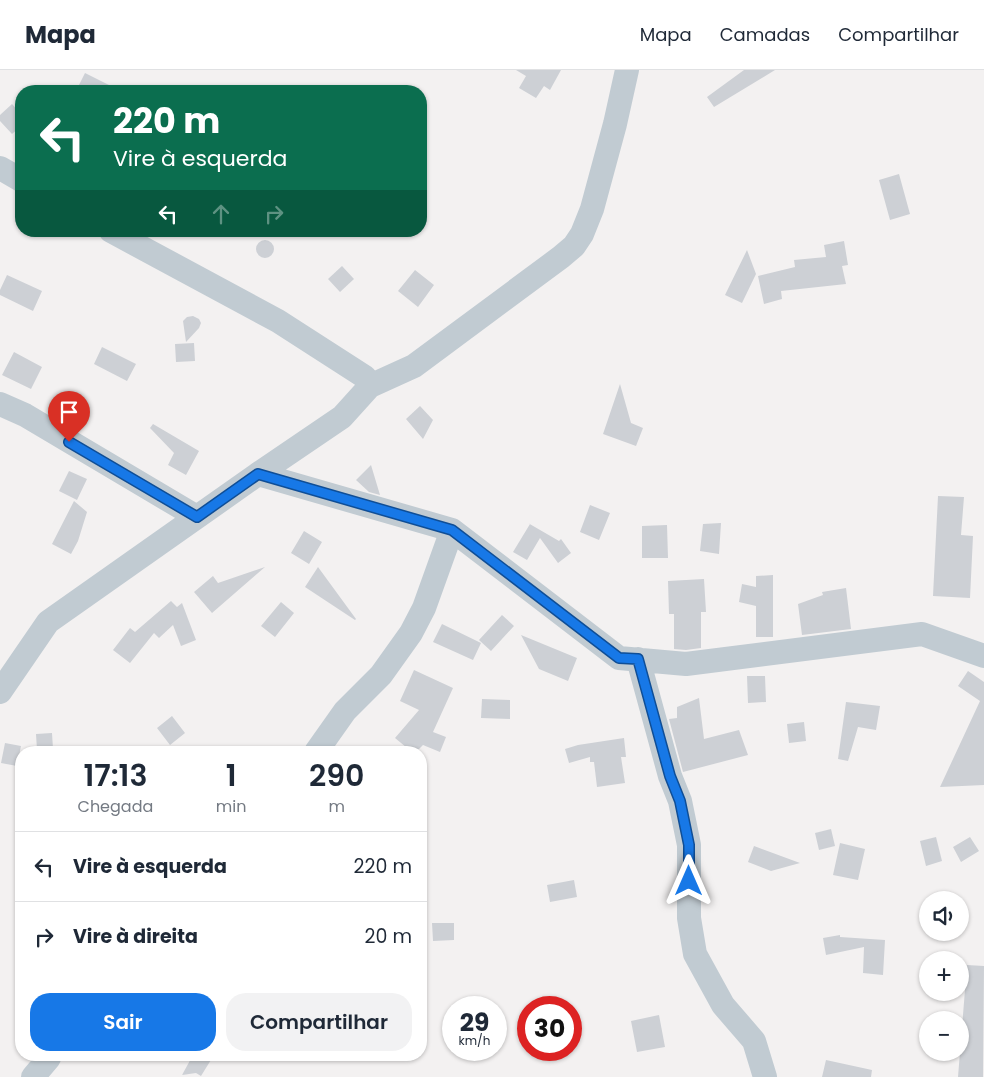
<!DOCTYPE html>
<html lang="pt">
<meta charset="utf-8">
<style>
body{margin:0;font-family:Poppins,sans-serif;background:#f2f2f3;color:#1f2937;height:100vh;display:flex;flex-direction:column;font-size:19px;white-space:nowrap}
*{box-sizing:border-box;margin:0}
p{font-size:16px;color:#747a83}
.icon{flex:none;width:28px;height:28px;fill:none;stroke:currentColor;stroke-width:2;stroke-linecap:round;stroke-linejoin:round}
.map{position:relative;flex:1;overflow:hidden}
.side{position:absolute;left:15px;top:676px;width:412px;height:315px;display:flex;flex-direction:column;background:#fff;border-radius:20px;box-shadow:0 1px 4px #0004}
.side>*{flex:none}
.guide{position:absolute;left:15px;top:15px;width:412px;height:152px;border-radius:20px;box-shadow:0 1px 4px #0004;background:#0b6e4f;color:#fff;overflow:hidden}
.fabs{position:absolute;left:919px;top:821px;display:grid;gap:10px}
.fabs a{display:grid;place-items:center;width:50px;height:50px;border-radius:50%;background:#fff;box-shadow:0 1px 4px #0004;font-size:25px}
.speed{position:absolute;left:442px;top:926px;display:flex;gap:10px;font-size:25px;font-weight:700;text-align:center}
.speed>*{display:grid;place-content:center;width:65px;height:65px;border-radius:50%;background:#fff;box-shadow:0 1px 4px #0004;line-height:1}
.speed small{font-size:12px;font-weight:400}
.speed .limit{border:8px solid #d22;background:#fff;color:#111}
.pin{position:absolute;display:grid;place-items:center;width:42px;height:42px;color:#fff;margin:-51px -21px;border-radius:50% 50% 50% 0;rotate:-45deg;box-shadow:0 0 5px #0007}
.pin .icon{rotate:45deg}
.me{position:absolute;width:55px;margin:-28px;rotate:0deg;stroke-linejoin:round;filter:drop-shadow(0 0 4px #0008)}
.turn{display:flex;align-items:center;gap:18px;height:105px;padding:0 15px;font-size:22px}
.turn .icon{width:65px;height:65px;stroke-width:2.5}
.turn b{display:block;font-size:35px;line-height:42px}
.lanes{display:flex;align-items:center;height:48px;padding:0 15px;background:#0003;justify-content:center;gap:25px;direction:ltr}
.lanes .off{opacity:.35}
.eta{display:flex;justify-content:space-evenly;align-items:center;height:85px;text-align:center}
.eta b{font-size:30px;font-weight:600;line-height:35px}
.action{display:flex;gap:10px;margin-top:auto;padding:10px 15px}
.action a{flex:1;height:58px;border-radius:20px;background:#1778e7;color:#fff;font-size:20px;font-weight:600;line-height:58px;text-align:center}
.action a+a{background:#f2f2f3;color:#1f2937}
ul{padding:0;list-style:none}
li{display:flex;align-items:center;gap:15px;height:70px;padding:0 15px;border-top:1px solid #e0e1e3}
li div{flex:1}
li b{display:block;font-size:19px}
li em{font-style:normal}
header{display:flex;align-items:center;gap:30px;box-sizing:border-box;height:70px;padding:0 25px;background:#fff;border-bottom:1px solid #e0e1e3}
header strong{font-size:24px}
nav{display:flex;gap:28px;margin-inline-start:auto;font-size:18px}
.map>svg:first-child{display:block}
.building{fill:#cdd0d5}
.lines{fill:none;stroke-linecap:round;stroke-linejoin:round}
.minor{stroke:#c1cbd2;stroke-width:24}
.route-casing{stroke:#0f4e96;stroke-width:12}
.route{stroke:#1778e7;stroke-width:9}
</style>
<header>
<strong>Mapa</strong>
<nav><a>Mapa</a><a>Camadas</a><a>Compartilhar</a></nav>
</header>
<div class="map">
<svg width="984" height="1007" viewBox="0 0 984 1007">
<rect width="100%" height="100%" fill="#f3f1f1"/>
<!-- building -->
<path class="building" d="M516,0H561L550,20L544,16L536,28L519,18L526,6Z
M744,0H775L714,37L707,27Z
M85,3L121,21H76Z
M12,34L21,44V56L12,64L0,51V45Z
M899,104L910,144L890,150L879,110Z
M256 179a9 9 0 1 1 18 0a9 9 0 1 1-18 0Z
M844,171L848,195L842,196L846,214L781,221L782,229L764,234L758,206L795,197L794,190L826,187L824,175Z
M747,180L756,204L742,233L725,225Z
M342,196L354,209L340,222L328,209Z
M415,200L434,215L418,237L398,221Z
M7,205L42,221L33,241L0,225V220Z
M193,246L199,249L201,253L199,258L186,272L183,251L187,247Z
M194,273L195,291L176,292L175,274Z
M102,277L136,294L127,311L94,294Z
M14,282L42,297L31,319L2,305Z
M620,314L631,353L643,358L636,376L603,364Z
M420,336L433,350L423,369L406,349Z
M153,354L199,381L186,405L168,395L174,383L150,358Z
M371,395L380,425L369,422L356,410Z
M69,401L87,409L77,430L59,421Z
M938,426L964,427L961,465L973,466L970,528L933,526Z
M74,431L87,442L78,471L71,484L52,474Z
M590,435L610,443L599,470L580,462Z
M528,453L559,471L561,469L571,483L558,493L540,468L527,490L513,482L530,454Z
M721,453L719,484L700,481L703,454Z
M667,455L668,488H642V456Z
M304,461L322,472L309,494L291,483Z
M265,497L212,543L194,522L213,506L218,513Z
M318,497L356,549L355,550L305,517Z
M773,505V567H756V536L739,532L742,514L756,517V506Z
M704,509L706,542H701V578L686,580L674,579V544H669L668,511Z
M846,518L851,559L802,565L798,534L823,525L822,522Z
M171,531L177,537L182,533L196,570L181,576L173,555L159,568L154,563L130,593L113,580L130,558L135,562Z
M281,532L294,543L275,567L261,556Z
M502,545L514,556L491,581L479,570Z
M442,554L481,573L473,590L433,572Z
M521,565L577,588L568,611L539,599Z
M414,600L453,618L433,662L446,667L440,682L423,675L416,682H412L395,668L419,640L400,631Z
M968,601L984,612V715L940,717L980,631L958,616Z
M747,606H765L766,632L748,633Z
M699,628L704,669L739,660L748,685L683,702L669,649L677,648V637Z
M482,629L510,630V649L481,648Z
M846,632L880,636L876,660L858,657L848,691L838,689Z
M172,646L185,663L170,675L157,658Z
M804,652L806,671L789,673L787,654Z
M52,663L53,679L37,680L36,664Z
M624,668L626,687H621L625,713L597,717L594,692H590V687L569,693L565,679L578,675Z
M5,673L21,676L17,696L1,693Z
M831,759L835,776L819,780L815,763Z
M936,767L942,791L926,796L920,771Z
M970,767L979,781L961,792L953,777Z
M840,773L865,779L858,810L833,805Z
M754,776L800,793L771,801L748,792Z
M574,810L577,827L550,832L547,815Z
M432,853H454V870L433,871Z
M840,865V867L885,870L883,905L863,903L864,877L826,885L823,868Z
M967,895L984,896L983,1007H958Z
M659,945L665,977L637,982L631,951Z
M193,985H214L201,1006L196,1003L182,1005Z
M826,990L872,1000L871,1007H822Z"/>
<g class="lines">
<!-- minor -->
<path class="minor" d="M0,98L21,110
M111,161L278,251L365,307L370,316L342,347L258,404
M370,316L414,296L561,187L574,176L582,164L592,139L615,54L627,0
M0,334L25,345L197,447
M638,589L670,706L680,731L689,775V848L695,884L723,935L754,971L765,1007
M0,622L48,552L258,404L452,460L619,588L686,594L922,564L984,586
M316,682L345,641L381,605L411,563L424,538L452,460
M33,1007L49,988"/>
</g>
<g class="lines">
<!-- route casing -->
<g class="route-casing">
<path id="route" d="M69,372L197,447L258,404L452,460L619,588L638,589L670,706L680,731L689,775V811"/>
</g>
<!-- route -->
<use href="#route" class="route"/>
</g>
</svg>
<div class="fabs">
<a><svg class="icon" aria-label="sound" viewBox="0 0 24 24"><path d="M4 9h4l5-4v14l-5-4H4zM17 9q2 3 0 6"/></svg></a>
<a>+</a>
<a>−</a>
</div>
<div class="speed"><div>29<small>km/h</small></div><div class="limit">30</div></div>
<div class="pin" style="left:69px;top:372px;background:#d93025"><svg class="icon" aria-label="arrive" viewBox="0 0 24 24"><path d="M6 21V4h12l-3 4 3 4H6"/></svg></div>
<svg class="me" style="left:689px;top:811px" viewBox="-20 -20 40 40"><path d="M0-17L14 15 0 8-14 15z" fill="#1778e7" stroke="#fff" stroke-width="4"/></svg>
<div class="guide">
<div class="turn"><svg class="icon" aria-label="left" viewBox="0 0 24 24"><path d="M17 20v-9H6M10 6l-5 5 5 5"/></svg><div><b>220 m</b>Vire à esquerda</div></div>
<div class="lanes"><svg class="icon" aria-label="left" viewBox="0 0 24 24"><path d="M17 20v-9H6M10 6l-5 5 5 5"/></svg><svg class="icon off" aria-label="ahead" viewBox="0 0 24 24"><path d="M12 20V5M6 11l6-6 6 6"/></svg><svg class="icon off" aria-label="right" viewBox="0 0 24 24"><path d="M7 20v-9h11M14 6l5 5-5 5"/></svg></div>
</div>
<section class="side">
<div class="eta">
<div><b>17:13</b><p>Chegada</p></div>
<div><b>1</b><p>min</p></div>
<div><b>290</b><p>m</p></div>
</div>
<ul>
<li><svg class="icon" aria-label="left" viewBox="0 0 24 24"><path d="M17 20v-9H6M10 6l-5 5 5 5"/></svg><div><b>Vire à esquerda</b></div><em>220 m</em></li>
<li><svg class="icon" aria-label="right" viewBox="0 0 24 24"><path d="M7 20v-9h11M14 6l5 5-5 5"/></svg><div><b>Vire à direita</b></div><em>20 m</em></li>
</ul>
<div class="action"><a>Sair</a><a>Compartilhar</a></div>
</section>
</div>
